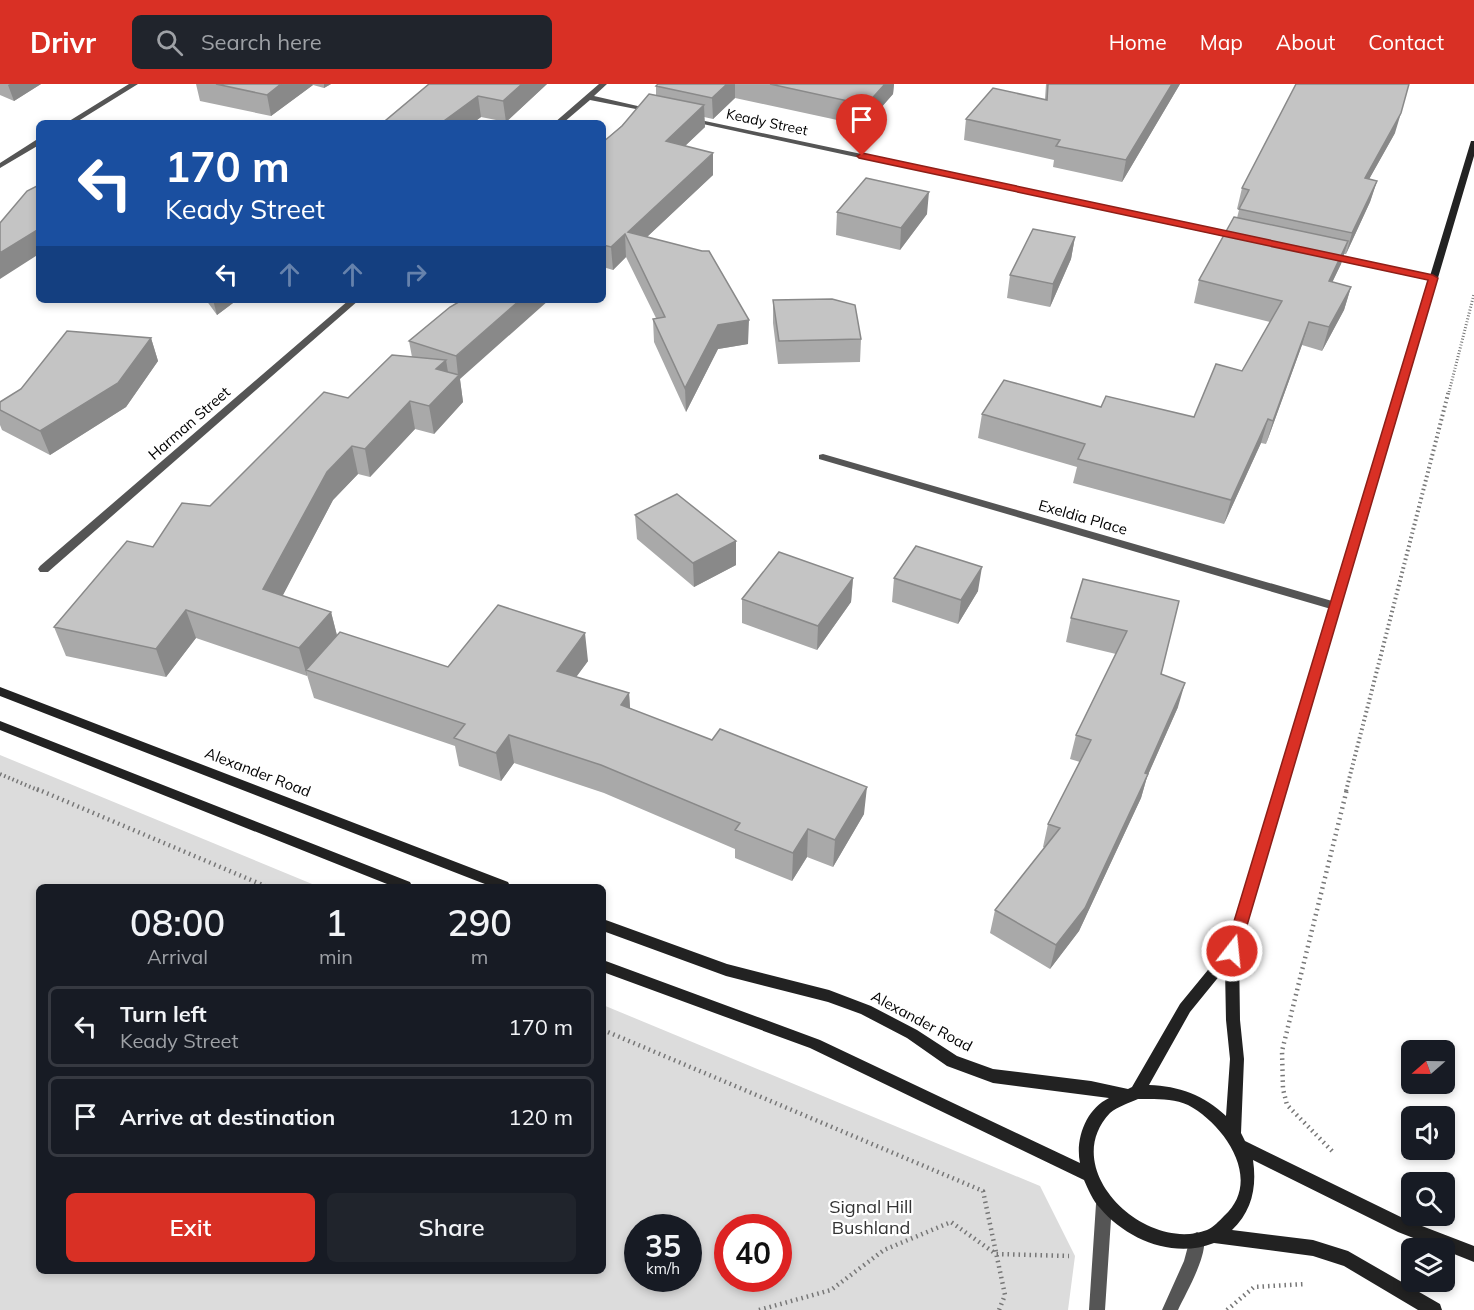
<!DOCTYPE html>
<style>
body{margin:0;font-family:Mulish,sans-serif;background:#20242c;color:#f1f3f6;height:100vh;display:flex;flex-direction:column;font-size:22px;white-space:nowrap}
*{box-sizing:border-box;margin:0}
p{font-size:20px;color:#9ea1a6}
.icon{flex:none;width:33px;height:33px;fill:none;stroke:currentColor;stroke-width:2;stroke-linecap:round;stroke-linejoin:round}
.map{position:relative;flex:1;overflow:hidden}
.drawer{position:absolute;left:36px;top:800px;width:570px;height:390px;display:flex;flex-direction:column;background:#171b24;border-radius:9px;box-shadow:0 3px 9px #0003}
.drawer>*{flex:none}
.top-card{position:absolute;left:36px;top:36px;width:570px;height:183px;border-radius:9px;box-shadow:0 3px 9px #0003;background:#1a4fa0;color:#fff;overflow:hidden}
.needle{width:39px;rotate:250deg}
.buttons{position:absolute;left:1401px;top:956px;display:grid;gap:12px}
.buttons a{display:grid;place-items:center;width:54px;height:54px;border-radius:9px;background:#171b24;box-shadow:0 3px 9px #0003;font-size:30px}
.speed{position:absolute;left:624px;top:1130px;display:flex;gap:12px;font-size:30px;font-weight:700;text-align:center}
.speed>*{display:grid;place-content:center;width:78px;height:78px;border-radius:50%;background:#171b24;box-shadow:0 3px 9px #0003;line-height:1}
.speed small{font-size:15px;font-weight:400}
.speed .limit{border:9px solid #d22;background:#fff;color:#111}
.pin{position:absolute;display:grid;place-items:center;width:51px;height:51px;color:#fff;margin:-62px -26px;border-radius:50% 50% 50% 0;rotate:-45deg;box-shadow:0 0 6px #0007}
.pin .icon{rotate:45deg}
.me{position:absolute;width:66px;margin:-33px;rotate:16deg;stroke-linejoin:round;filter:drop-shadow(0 0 4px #0008)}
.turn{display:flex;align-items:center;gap:21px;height:126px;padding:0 30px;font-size:27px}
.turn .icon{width:78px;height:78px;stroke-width:2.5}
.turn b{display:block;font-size:42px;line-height:51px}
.lanes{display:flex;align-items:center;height:57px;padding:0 30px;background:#0003;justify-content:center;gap:30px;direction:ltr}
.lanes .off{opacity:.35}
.eta{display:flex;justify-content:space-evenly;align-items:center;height:102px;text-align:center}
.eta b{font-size:36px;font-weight:600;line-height:42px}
.cta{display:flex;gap:12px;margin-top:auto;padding:12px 30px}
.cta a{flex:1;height:69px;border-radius:9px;background:#d93025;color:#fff;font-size:24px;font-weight:600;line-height:69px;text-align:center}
.cta a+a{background:#20242c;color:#f1f3f6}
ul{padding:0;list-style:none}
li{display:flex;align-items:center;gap:18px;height:81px;margin:0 12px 9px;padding:0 18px;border:3px solid #363941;border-radius:9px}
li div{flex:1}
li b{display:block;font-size:22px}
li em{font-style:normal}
header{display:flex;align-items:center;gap:36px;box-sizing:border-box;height:84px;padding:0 30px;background:#d93025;color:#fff}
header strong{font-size:28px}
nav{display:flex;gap:33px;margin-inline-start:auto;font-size:21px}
.search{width:420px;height:54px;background:#20242c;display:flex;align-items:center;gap:15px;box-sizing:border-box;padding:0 21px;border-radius:9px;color:#9ea1a6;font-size:22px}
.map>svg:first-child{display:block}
.green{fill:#dcdcdc;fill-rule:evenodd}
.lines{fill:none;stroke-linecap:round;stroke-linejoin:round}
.path-far2{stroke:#777;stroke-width:3;stroke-dasharray:1 2;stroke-linecap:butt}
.path-far1{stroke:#777;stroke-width:4;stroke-dasharray:1.5 3;stroke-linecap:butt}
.path{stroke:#777;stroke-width:4.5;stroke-dasharray:1.5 4;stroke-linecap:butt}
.street{fill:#555;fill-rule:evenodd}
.secondary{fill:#222;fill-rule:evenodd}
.wall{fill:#a9a9a9}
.shaded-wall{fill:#898989}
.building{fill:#c4c4c4;stroke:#898989;stroke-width:1.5}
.route{fill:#d93025;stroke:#8d1f18;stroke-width:1.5}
.labels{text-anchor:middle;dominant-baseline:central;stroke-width:4.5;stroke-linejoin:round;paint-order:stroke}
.far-street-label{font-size:14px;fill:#000;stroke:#fff}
.street-label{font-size:15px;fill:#000;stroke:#fff}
.near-park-label{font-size:18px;fill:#333;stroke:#fff}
</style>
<header>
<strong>Drivr</strong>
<div class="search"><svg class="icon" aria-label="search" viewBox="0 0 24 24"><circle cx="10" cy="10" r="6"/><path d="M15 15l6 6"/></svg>Search here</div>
<nav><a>Home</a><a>Map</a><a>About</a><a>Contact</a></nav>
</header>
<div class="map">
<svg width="1474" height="1226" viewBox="0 0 1474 1226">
<rect width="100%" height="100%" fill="#fff"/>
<!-- green -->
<path class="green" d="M0,671L317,802H39V1186H603V921L1040,1102L1075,1172L1068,1226H0ZM638,1143H688V1194H638ZM728,1143H778V1194H728Z"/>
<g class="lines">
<!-- path-far2 -->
<path class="path-far2" d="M1449,308L1474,210"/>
<!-- path-far1 -->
<path class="path-far1" d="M0,690L40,707
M1346,707L1449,306"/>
<!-- path -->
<path class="path" d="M37,705L265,802
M603,946L983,1107L1005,1211L999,1226
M1332,1067L1287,1021L1283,1005L1282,967L1347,705
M759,1226L831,1206L884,1166L951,1138L996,1170L1069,1172
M1227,1226L1254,1203L1305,1200"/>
<!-- street -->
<path class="street" d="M129,0H138L75,39H66Z
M599,0H607L594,12L655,26L651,28L590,16L563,39H554Z
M686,33L1241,150L1245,153L1241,156L689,37H686Z
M36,56H39V61L0,84V79Z
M1328,169L1433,191L1437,194L1433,197L1325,174V170Z
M349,216H359L48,488H40L38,485L40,482Z
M823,370L1339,519L1341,522L1335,526L1331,525L819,375V371Z
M1104,1113L1110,1115L1112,1120L1105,1226H1089L1096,1120L1098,1115Z
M1197,1148L1203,1151C1210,1168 1186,1209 1178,1226H1162L1184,1177L1191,1151Z"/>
<!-- secondary -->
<path class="secondary" d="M1471,57H1474V72L1239,867L1240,936L1244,975L1241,1049L1245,1057L1409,1137L1474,1162V1178L1444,1166V1164H1439L1398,1148L1253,1076C1257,1103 1252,1127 1232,1146L1313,1156L1348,1167L1440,1220L1442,1226H1418L1344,1182L1313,1172L1214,1159C1174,1175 1127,1156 1100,1124C1093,1117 1088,1105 1084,1096L810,964L603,888V876L820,956L1080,1079C1075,1055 1086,1025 1109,1014L993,999L947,982L907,954L861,930L828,918L726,892L603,847V835L727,880L829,906L871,922L917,946L957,972L993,985L1091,997L1128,1005L1132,1003L1180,920L1226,864ZM1225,885L1226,936L1230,975L1226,1032C1204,1011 1179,1002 1149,1001L1190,928ZM1138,1015C1154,1015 1173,1014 1188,1021C1224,1040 1264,1096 1224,1132C1219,1137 1214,1143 1207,1146C1145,1170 1057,1085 1110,1029C1117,1023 1129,1019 1138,1015Z
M0,603L508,798L510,802H490L0,612Z
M0,637L410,798L412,802H392L0,646Z"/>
</g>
<!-- wall -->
<path class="wall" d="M0,0H41L14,17L0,11Z
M196,0H331L324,4L313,1L271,32L200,17Z
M429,0H547L506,38L481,33L473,39H385V37Z
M658,0H894L893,10L865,42L735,14L713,35L704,33L705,43L685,62L713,91L647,153L748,260L718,265L686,328L654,258L653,235L656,234L626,173L613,186L603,183V58L656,11V2Z
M1046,0H1180L1122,98L1053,83L1054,76L964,56L966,35L1045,15Z
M1395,49L1369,95L1377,97L1370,118L1346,170H1344L1341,180L1332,198L1351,203L1344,226L1322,267L1302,261L1266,360L1261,359L1224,440L1073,399L1077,383L978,354L982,330L1101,323L1194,333L1242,287L1270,238L1194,219L1199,196L1237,134L1239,126L1237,125L1242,104Z
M837,128L927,130L900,166L836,151Z
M1075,153L1071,175L1050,223L1007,214L1010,191Z
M206,216H237L217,231Z
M773,216L861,255L860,278L778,280L773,239Z
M450,223L463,318L434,350L415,345L370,393L358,390L333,416L282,512L331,528L337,551L448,583L588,577L576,593L629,609L630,624L864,730L833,783L807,773L792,797L735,774V765L604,709L514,679L501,697L459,682L455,662L314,614L307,591V592L196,554L166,593L66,572L54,543L153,463L210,422L348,314L412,273L409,257Z
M151,254L158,277L126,323L50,371L2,346L0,341V318Z
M635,431L736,457V481L694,503L637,455Z
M853,494L851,518L817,566L742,539V515Z
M894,494L978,507L958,540L892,518Z
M1179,517L1161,590L1178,623L1147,693L1141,714L1079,847L1050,885L990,849L995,826L1045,764L1043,763L1048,740L1080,678L1070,675L1076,651L1116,570L1066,558L1071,534Z"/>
<!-- shaded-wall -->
<path class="shaded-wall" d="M10,0H41L14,17L8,1Z
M281,0H312L313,1L271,32L267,11Z
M324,0H331L324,4Z
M522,0H547L506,38L503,17Z
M727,0H735V14L713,35L712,14Z
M885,0H894L893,10L865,42L866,21Z
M1172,0H1180L1122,98L1126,76Z
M478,12L481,33L473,39H441Z
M704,21L705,43L667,79L666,57Z
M1401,29L1395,49L1358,115L1365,94Z
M713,69V91L633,166L628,148Z
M1377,97L1370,118L1346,170L1352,149Z
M929,108L927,130L900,166L901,144Z
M39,145V170L0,195V169Z
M625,150L626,173L613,186L611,163Z
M1075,153L1071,175L1050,223L1053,200Z
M1348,157L1341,180L1322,220L1329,197Z
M1351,203L1344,226L1322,267L1329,243Z
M213,216H237L217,231Z
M520,216H549L460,295L463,318L434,350L429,322L436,285L446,276L450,300L458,291L456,272Z
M749,236L748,260L718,265L686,328L685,304L718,241Z
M1309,238L1302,261L1266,360L1273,337Z
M151,254L158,277L126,323L50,371L40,347Z
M410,317L415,345L370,393L365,365Z
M1268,335L1261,359L1224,440L1231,416Z
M352,362L358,390L333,416L271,534L263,505L327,388Z
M736,457V481L694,503L693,479Z
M982,483L978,507L958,540L961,516Z
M853,494L851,518L817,566L818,542Z
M186,526L196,554L166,593L156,565Z
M331,528L338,556L306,586L307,591V592L299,564Z
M585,549L588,577L560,615L557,587Z
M1185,599L1178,623L1147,693L1141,714L1079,847L1050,885L1056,861L1145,689Z
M629,609L631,637L621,621Z
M509,651L514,679L501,697L496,669Z
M867,703L864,730L833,783L835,756Z
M808,745L807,773L792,797L793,769Z"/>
<!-- building -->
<path class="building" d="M216,0H281L267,11Z
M429,0H522L503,17L478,12L441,39H393L385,37Z
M658,0H727L712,14L656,2Z
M770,0H885L866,21Z
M1048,0H1172L1126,76L1056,62L1060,56L966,35L993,4L1047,16Z
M1296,0H1409L1401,29L1365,94L1377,97L1352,149L1239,125L1249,106L1242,104Z
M649,10L704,21L666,57L713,69L628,148L702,167H709L749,236L718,241L685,304L653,235L665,233L625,150L611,163L603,161V58L622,42Z
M866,94L929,108L901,144L837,128Z
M39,101V145L0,169V139L27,107Z
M1234,133L1348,157L1329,197L1351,203L1329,243L1309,238L1273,337L1268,335L1231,416L1078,375L1085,360L982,330L1004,296L1101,323L1106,312L1194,333L1216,280L1242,287L1282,217L1199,196Z
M1033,145L1075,153L1053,200L1010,191Z
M832,215L855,221L861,255L779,257L773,216Z
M462,216H520L456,272L409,257L450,223Z
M67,247L151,254L118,299L40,347L0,326V318L21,305Z
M392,271L446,276L436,285L459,291L429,322L410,317L365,365L352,362L327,388L263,505L331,528L299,564L186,526L156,565L54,543L127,457L153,463L182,419L210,422L324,308L348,314Z
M677,410L736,457L693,479L635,431Z
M916,462L982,483L961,516L894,494Z
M779,468L853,494L818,542L742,515Z
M1083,495L1179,517L1161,590L1185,599L1145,689L1148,690L1085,824L1056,861L995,826L1060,744L1048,740L1091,656L1076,651L1127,547L1071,534Z
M498,521L585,549L557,587L629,609L621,621L712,656L720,645L867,703L835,756L808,745L793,769L735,746L740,739L601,681L509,651L496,669L454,654L465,640L306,586L340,548L448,583Z"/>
<!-- route -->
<path class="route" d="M862,69L1433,191L1438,194L1238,872L1232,874L1227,872L1225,867L1428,196L859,74L857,72Z"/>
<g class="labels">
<!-- far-street labels -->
<g class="far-street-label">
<text transform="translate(767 38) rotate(12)">Keady Street</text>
</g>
<!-- street labels -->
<g class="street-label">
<text transform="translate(189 339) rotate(-41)">Harman Street</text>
<text transform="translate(1083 433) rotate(16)">Exeldia Place</text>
<text transform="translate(258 688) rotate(21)">Alexander Road</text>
<text transform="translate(922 937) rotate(28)">Alexander Road</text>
</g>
<!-- near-park labels -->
<g class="near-park-label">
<text x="871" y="1122">Signal Hill<tspan x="871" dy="21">Bushland</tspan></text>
</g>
</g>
</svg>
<div class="buttons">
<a><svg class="needle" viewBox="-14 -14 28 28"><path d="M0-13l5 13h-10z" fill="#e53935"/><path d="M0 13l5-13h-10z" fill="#9ea1a6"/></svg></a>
<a><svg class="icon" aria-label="sound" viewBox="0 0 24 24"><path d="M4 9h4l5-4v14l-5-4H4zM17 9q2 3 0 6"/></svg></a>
<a><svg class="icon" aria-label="search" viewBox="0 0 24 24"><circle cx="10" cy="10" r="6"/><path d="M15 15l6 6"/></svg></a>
<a><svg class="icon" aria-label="layers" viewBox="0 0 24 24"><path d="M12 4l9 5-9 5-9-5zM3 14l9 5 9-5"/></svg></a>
</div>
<div class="speed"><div>35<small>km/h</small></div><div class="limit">40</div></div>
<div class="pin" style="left:862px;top:72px;background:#d93025"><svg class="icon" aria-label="arrive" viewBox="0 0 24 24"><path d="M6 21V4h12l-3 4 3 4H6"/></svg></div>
<svg class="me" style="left:1232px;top:867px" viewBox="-20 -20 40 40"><circle r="17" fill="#d93025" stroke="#fff" stroke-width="3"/><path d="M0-11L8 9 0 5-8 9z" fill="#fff"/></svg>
<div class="top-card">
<div class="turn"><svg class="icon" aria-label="left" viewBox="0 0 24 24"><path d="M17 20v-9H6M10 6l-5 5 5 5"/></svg><div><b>170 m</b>Keady Street</div></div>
<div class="lanes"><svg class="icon" aria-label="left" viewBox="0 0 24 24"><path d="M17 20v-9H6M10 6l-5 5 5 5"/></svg><svg class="icon off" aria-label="ahead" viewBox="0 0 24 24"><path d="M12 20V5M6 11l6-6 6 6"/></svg><svg class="icon off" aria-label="ahead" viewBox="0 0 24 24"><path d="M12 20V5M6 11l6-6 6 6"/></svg><svg class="icon off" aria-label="right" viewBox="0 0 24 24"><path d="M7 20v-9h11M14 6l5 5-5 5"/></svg></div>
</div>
<section class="drawer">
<div class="eta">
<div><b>08:00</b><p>Arrival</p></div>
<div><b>1</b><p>min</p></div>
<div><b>290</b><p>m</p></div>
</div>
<ul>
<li><svg class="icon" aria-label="left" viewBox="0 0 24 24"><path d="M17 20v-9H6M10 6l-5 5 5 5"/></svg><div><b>Turn left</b><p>Keady Street</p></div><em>170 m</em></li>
<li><svg class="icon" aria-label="arrive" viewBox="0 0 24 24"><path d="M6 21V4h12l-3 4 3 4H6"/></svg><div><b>Arrive at destination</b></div><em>120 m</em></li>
</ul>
<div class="cta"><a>Exit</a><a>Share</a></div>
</section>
</div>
